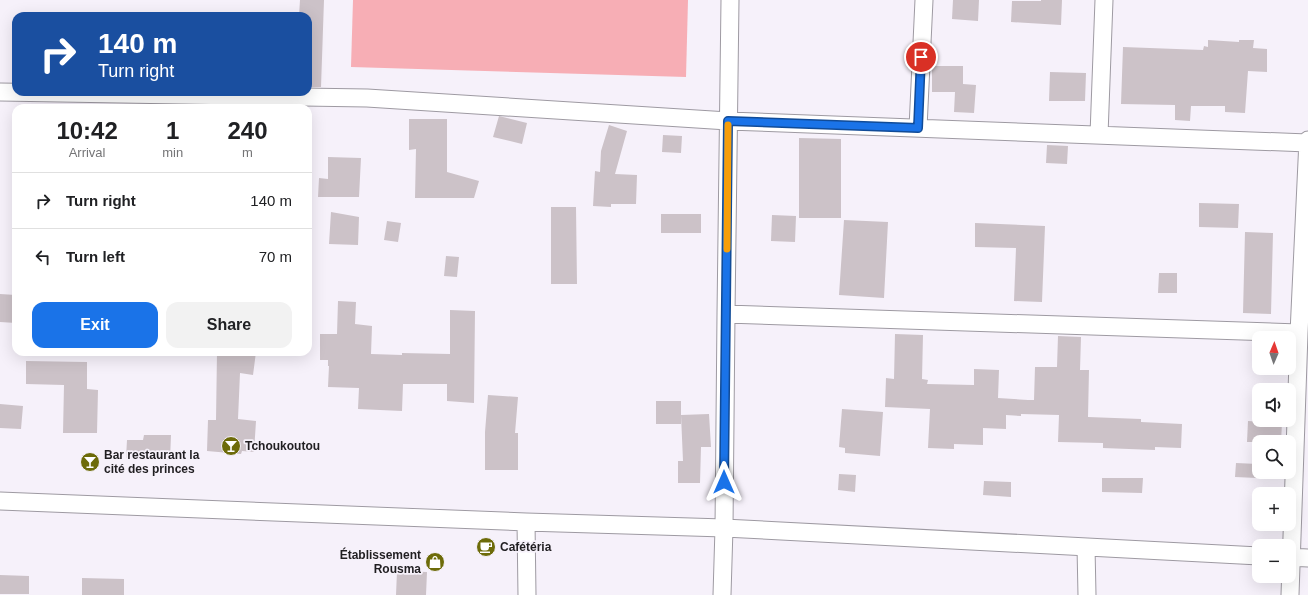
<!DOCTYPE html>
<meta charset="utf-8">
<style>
body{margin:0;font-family:Arial,sans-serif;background:#f2f2f2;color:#202124;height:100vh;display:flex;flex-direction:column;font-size:15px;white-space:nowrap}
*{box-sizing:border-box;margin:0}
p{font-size:13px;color:#757577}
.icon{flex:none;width:22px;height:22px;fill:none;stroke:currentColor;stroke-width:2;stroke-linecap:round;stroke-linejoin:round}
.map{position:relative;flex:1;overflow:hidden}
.side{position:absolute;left:12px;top:104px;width:300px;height:252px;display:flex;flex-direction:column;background:#fff;border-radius:12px;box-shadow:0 4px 16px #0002}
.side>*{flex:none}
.guide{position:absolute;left:12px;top:12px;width:300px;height:84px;border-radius:12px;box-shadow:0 4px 16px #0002;background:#1a4fa0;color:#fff;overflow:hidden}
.needle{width:26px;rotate:2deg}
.buttons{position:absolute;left:1252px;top:331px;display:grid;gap:8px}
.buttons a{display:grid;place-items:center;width:44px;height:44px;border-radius:8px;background:#fff;box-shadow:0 4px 16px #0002;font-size:20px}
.pin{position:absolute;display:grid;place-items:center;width:34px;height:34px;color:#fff;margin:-17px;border:2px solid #fff;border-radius:50%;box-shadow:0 1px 4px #0007}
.me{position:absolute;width:44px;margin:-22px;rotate:0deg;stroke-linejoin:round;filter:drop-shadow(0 0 3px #0008)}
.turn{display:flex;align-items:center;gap:14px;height:84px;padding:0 20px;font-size:18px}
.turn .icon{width:52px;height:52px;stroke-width:2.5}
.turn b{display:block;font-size:28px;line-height:34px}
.eta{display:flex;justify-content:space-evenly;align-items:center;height:68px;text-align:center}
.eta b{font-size:24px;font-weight:700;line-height:28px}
.action{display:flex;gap:8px;margin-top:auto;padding:8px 20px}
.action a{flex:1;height:46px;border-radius:12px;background:#1a73e8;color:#fff;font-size:16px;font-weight:700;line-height:46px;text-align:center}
.action a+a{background:#f2f2f2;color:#202124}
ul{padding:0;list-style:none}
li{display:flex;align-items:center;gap:12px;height:56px;padding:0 20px;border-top:1px solid #e0e0e0}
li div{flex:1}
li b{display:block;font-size:15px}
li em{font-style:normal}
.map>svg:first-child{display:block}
.green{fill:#f7aeb5}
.building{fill:#ccc2c8}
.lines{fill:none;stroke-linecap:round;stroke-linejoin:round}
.street-casing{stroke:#9e9aa2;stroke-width:19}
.street{stroke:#fff;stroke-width:17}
.route-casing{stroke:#114b97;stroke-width:10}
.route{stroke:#1a73e8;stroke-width:7}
.slow{stroke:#f59e0b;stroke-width:7}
.labels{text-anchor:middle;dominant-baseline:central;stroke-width:3.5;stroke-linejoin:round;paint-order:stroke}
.poi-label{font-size:12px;font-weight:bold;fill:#201e21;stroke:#f6f1fa;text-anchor:start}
</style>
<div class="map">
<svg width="1308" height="595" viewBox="0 0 1308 595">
<rect width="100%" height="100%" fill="#f6f1fa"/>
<!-- green -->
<path class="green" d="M353,0H688L686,77L351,67Z"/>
<!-- building -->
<path class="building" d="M300,0H324L321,87H308V16H299Z
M953,0H979L978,21L952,19Z
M1041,0H1062L1061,25L1011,22L1012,1H1041Z
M1208,40L1239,42V40H1254L1253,48L1267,49V72L1248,71L1245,113L1225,112V106H1191L1190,121L1175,120V105L1121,104L1123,47L1203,50L1204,46L1208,47Z
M932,66H963V84L976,85L974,113L954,112L955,92H932Z
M1050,72L1086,73L1085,101H1049Z
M499,116L527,123L522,144L493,137Z
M409,119H447V172L479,181L474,198H415L416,149L409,150Z
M609,125L627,131L615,174L637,175L636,204H611V207L593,206L595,171L600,172L601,151Z
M663,135L682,136L681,153L662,152Z
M799,138L841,139V218H799Z
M1047,145L1068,146L1067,164L1046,163Z
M328,157L361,158L359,197H318L319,178L328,179Z
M1199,203L1239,204L1238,228L1199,227Z
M551,207H576L577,284H551Z
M331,212L359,217L358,245L329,244Z
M661,214H701V233H661Z
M772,215L796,216L795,242L771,241Z
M844,220L888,222L884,298L839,295Z
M387,221L401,223L398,242L384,240Z
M975,223L1045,226L1042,302L1014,301L1016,248L975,247Z
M1245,232L1273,233L1271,314L1243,313Z
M446,256L459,257L457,277L444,276Z
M1159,273H1177V293H1158Z
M0,294L16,295V323L0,322Z
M338,301L356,302L355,324L372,326L371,354L402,355V353L450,354V310L475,311L474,403L447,401V384H403L402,411L358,409L359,388L328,387L329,366H328V360H320V334H337Z
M895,334L923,335L922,379L928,380L927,384L974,385V369L999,370L998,398L1028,400H1034L1035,367H1057L1058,336L1081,337L1080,370H1089L1088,417L1141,419V422L1182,424L1181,448L1155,447V450L1103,448V443L1058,442L1059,415L1021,414V416L1006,415V429L983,428V445L954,444V449L928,448L930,409L885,407L886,378L894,379Z
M217,352H256L253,375L240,373L238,419L256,421L254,452L242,451L241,454L207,451L208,420H216Z
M26,361L87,362V389L98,390L97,433H63L64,385L26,384Z
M488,395L518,397L515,433H518V470H485V432Z
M656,401H681V424H656Z
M0,404L23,406L21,429L0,428Z
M842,409L883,412L880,456L845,453V448L839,447Z
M709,414L711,447H701L700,483H678V461H683L681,415Z
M1248,421L1282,423L1281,442H1247Z
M144,435H171L170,460L126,458L127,440H143Z
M1236,463L1258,464L1257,478L1235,477Z
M839,474L856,475L855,492L838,490Z
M1102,478H1143L1142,493L1102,492Z
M984,481L1011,482V497L983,495Z
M397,571L427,572L426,595H396Z
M0,575L29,576V594H0Z
M82,578L124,579V595H82Z"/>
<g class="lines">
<!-- street casing -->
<g class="street-casing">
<path id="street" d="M0,92L367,98L728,121L1308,143
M918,128L924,0
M1099,135L1104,0
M726,314L1299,333
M0,501L526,522L724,528L1259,556
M526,522L527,595
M1086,547L1087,595
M1289,557L1308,558
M722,595L724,528L726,314L730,0
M1290,595L1299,333L1308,140"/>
</g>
<!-- street -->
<use href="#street" class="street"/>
</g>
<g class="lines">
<!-- route casing -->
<g class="route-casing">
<path id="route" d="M724,482L728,121L918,128L921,57"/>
</g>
<!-- route -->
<use href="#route" class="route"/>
<!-- slow -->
<path class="slow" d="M727,249L728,125"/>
</g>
<!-- icons -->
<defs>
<g id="bar-disc" transform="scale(1)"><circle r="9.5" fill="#6d6b09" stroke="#f6f1fa"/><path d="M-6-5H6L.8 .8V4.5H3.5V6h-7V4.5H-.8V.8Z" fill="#fff"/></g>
<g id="cafe-disc" transform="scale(1)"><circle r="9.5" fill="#6d6b09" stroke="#f6f1fa"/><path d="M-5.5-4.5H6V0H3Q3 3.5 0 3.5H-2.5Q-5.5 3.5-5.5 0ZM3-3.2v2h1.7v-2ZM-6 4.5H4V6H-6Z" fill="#fff"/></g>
<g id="shop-disc" transform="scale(1)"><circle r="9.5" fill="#6d6b09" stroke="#f6f1fa"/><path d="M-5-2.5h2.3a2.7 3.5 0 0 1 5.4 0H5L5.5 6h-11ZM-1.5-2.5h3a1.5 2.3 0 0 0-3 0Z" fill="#fff"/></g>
</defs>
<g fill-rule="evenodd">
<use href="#bar-disc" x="231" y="446"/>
<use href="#bar-disc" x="90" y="462"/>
<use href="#cafe-disc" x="486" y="547"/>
<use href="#shop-disc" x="435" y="562"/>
</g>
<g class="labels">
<!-- poi labels -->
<g class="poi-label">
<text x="245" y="446">Tchoukoutou</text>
<text x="104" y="455">Bar restaurant la<tspan x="104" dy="14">cité des princes</tspan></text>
<text x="500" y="547">Cafétéria</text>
<text x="421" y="555" text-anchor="end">Établissement<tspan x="421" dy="14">Rousma</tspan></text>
</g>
</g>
</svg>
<div class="buttons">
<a><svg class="needle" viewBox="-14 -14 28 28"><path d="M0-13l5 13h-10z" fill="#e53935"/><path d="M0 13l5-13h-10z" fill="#757577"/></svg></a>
<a><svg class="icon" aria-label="sound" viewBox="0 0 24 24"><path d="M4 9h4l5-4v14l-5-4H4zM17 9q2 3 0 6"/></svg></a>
<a><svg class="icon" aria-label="search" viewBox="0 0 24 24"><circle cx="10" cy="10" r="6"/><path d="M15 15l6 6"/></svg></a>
<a>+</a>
<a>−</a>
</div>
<div class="pin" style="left:921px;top:57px;background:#d93025"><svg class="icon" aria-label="arrive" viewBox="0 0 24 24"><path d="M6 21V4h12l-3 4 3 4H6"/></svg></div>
<svg class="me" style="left:724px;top:482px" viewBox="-20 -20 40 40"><path d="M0-17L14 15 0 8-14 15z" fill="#1a73e8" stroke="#fff" stroke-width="4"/></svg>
<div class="guide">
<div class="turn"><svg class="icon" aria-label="right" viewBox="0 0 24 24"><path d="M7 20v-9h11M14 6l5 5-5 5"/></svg><div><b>140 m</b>Turn right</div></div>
</div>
<section class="side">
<div class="eta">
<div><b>10:42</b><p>Arrival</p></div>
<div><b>1</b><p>min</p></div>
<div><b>240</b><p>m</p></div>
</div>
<ul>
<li><svg class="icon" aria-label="right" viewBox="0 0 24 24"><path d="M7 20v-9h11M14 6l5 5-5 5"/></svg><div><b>Turn right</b></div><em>140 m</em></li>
<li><svg class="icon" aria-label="left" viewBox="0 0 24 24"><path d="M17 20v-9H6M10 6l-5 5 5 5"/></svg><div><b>Turn left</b></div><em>70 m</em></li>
</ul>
<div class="action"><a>Exit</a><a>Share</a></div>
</section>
</div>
